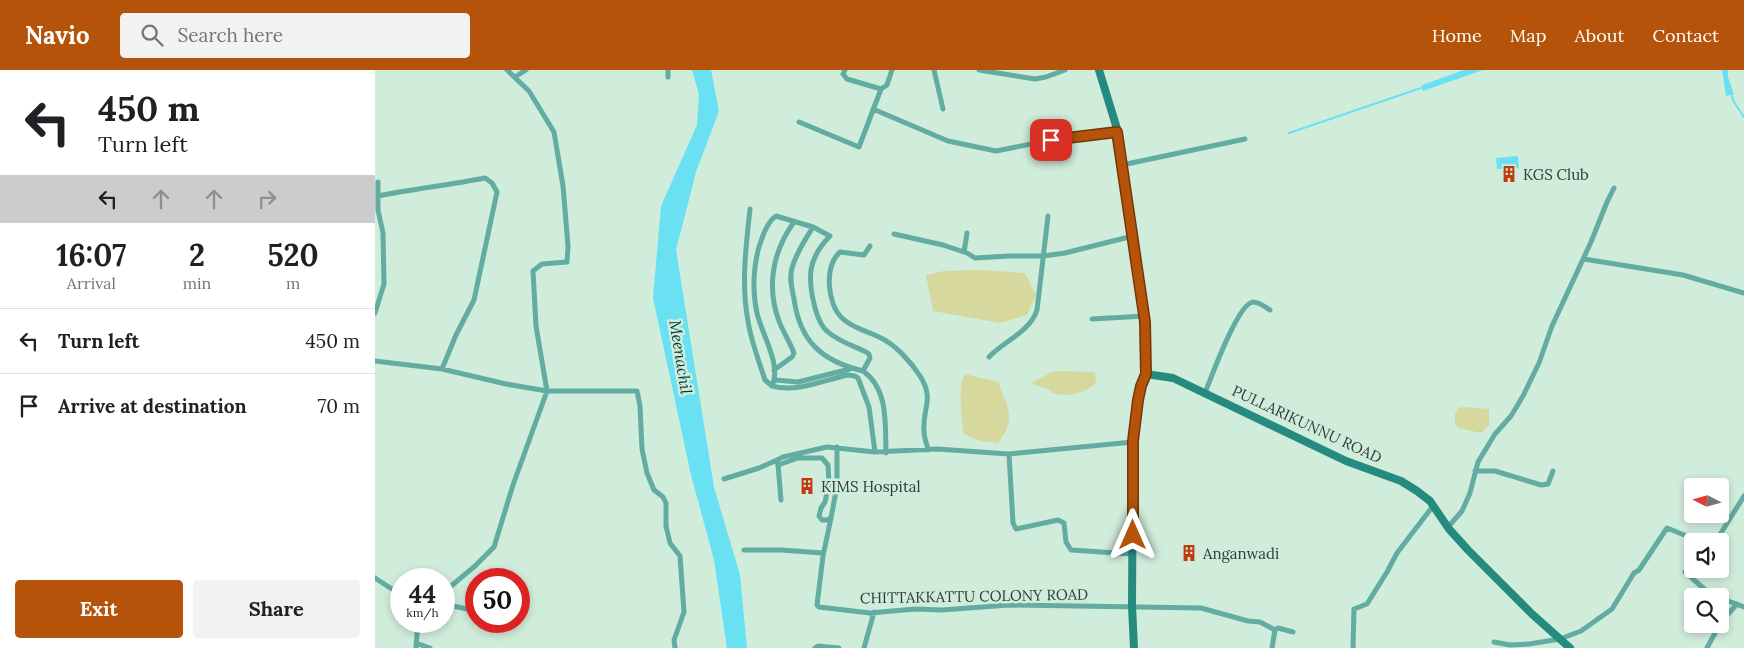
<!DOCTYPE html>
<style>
body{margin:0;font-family:Lora,serif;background:#f2f2f2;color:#202124;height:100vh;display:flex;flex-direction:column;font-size:19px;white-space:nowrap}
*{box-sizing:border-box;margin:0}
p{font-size:16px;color:#757577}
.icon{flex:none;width:28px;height:28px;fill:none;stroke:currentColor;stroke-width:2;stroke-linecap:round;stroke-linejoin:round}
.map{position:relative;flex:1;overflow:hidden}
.side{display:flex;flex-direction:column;background:#fff;width:375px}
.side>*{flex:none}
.top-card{background:#fff;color:#202124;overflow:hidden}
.needle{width:32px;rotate:276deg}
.fabs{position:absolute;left:1309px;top:408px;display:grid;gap:10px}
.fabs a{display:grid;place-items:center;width:45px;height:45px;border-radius:5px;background:#fff;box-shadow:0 2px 8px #0003;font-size:25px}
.speed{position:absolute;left:15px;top:498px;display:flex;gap:10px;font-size:25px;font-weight:700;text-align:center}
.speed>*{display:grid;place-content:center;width:65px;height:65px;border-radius:50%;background:#fff;box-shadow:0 2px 8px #0003;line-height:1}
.speed small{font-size:12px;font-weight:400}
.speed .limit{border:8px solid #d22;background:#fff;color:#111}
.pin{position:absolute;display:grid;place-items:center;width:42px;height:42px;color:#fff;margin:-21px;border-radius:10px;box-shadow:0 2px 8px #0006}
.me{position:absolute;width:55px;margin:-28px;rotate:0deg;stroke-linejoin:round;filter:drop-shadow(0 0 4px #0008)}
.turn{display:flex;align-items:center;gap:18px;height:105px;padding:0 15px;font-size:22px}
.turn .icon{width:65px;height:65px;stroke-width:2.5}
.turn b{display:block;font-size:35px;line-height:42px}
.lanes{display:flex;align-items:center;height:48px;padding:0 15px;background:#0003;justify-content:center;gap:25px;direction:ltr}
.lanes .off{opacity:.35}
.eta{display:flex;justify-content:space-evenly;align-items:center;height:85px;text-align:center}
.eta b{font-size:30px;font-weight:700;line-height:35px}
.cta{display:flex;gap:10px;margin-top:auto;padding:10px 15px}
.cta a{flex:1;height:58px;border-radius:5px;background:#b45309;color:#fff;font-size:20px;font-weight:700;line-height:58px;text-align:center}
.cta a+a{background:#f2f2f2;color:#202124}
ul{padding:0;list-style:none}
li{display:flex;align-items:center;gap:15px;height:65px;padding:0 15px;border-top:1px solid #e0e0e0}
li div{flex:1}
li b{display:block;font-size:19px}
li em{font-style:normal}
header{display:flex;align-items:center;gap:30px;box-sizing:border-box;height:70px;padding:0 25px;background:#b45309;color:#fff}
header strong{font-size:24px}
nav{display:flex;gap:28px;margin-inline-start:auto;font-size:18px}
.search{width:350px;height:45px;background:#f2f2f2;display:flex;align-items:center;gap:12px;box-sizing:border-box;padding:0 18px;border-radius:5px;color:#757577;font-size:19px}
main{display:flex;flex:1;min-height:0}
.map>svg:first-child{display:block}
.green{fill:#d6d89d}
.water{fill:#6ae1f2}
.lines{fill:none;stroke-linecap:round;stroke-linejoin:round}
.stream{stroke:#6ae1f2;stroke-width:2}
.street{stroke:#62aca1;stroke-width:5}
.secondary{stroke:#268b7f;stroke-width:8}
.route-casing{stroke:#753606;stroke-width:12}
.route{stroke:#b45309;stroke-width:9}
.labels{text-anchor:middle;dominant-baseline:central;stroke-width:5;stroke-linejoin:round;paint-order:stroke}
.poi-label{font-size:15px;fill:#313c36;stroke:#d0ecdb;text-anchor:start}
.street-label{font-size:15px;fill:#313c36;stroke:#d0ecdb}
.water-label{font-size:16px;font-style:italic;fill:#003b42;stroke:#d0ecdb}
</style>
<header>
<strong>Navio</strong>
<div class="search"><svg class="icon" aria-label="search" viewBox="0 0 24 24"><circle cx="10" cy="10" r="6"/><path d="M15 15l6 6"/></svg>Search here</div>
<nav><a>Home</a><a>Map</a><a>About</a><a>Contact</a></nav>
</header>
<main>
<section class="side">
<div class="top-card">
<div class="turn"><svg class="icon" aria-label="left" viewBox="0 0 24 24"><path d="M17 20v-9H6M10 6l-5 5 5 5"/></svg><div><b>450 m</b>Turn left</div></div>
<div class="lanes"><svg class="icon" aria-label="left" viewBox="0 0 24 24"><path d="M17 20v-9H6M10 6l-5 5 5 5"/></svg><svg class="icon off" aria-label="ahead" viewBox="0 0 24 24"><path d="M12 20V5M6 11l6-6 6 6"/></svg><svg class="icon off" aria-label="ahead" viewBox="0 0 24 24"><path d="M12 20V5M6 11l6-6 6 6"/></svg><svg class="icon off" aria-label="right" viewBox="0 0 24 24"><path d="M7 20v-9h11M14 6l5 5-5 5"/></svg></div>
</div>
<div class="eta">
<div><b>16:07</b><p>Arrival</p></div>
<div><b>2</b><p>min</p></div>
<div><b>520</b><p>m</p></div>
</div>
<ul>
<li><svg class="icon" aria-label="left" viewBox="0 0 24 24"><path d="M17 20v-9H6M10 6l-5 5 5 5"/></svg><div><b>Turn left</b></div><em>450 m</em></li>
<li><svg class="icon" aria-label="arrive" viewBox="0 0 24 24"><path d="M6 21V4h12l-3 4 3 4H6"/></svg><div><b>Arrive at destination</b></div><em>70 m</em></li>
</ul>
<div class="cta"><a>Exit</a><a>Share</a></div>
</section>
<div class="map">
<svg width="1369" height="578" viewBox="0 0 1369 578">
<rect width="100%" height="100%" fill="#d0ecdb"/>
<!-- green -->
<path class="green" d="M604,200L650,203L661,225L652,245L625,253L558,241L551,205L569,201Z
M685,301L718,302L720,303L721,313C711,323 692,328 678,323C676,322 674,320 672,319C666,315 662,318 657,313L677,302Z
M590,304L623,312C633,339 642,348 623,373L605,371L589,364C587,350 582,315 590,304Z
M1089,337L1114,339V355L1106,363L1084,358L1080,354V344L1083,338Z"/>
<!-- water -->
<path class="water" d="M317,0H336L344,41L321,102L301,180L339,417L365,505L372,578H352L339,490L316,405L278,228L286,136L322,55L324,24Z
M1089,0H1108L1048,21L1047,15Z
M1347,0H1353V7L1359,24L1351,26Z
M1143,86L1144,98L1122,99L1121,88Z"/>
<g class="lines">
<!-- stream -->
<path class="stream" d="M1356,23L1359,32L1369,47
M914,63L1049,17"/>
<!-- street -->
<path class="street" d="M293,0V7
M470,0L468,4L472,9L506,19
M559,0L568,39
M604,0L660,9L671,7L690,0
M140,7L151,0
M498,39L573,71L621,81L676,70L743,62
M424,52L484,77L506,19L512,15L517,0
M747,95L870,69
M3,126C38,119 74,115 110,108L117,113L122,122L99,230L81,265L67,299
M375,139C371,176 366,214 373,251C376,271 384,291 390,310L397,316
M438,157C430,170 421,183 417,198C414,208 417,219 419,229C425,272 447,291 488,301L495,288L494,284L491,282C479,276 463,271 453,262C440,252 434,216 436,200C438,187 446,175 455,166L438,157L401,146C393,151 389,162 386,171C378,193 377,221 382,243C387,265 407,295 397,316C422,323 449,310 473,305L480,306L483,308L494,337L500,382
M519,164L568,175L592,183L600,188L634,186H668L690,183L758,166
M495,176L489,185L465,182C449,196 452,234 467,248C477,258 492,261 504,267C520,274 536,292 545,306C560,329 547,339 549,361C549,368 552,374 553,380
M589,182L592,163
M1209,189L1308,205L1369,223
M0,243L9,214L8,163L3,140V112
M717,249L770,246
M614,287C629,271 655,262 662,240L673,146
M0,291L67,299L131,314L172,321H262L265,336L267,379L272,403L279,420L288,427L291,433V456L295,473L305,486L309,542L299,570L300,578
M399,300L417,287L419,283C415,272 408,262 404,251C391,216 398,181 419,152
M488,301C514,319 510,355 511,383
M401,310L423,312L475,299
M830,323C836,308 863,233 878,232C884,232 890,237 895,240
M634,384L638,453L641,459L683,450L689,453L691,472L696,480L757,484
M403,395L402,390L408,387L452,377L500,382L562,379L634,384L758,372
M1100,401H1120L1166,415L1173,414L1178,401
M349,409L384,398L402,390
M406,430L403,395L423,388H447L453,395L454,414L450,432L446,438L444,446L447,450H452L456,448L462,416V377
M456,448L448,486L442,535L444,537L495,543L540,539L567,540L634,535L826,538L873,551L885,552L900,560
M1073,457L1087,441L1095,423L1103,392L1120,364L1136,346L1148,326L1164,293L1177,256L1216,172L1232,132L1239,118
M1341,471L1369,426
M369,480H406L448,483
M1310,502L1335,524L1341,526
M0,508L26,525
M69,522L100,496L119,477L138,415L172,321L161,256L158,201L167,194L192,192L193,176L188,116L179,62L154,21L132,0
M1345,528L1369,537
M69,534L101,541
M1119,572L1135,575L1154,574L1185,569L1206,561L1237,539L1259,503L1264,500L1292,458L1324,471
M41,573L55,578
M41,578L43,551
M440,578L443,576L464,578
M489,578L499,542
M897,578L900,560L903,558L918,562
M978,578L979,539L992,534L1012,502L1022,483L1058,436
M1332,578L1346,552L1362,534"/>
<!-- secondary -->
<path class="secondary" d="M724,0L743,62L770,252L771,304L766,316L763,330L758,371L757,536L759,578
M771,304L798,308L971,391L1026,411L1042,421L1055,431L1074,459L1093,480L1157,544L1195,578"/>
</g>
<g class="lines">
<!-- route casing -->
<g class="route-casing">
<path id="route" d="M676,70L742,62L770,252L771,304L766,316L763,330L758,371V465"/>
</g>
<!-- route -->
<use href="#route" class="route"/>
</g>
<!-- icons -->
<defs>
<g id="building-bare" transform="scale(1.35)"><path d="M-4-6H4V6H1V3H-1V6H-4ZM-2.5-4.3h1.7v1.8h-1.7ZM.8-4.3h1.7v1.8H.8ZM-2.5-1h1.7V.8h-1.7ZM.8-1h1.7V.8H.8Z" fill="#c23a0b" stroke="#d0ecdb" stroke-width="2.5" paint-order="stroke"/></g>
</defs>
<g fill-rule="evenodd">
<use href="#building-bare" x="1134" y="104"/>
<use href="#building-bare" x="432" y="416"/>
<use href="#building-bare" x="814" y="483"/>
</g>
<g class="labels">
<!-- poi labels -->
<g class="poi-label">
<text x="1148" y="104">KGS Club</text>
<text x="446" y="416">KIMS Hospital</text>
<text x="828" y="483">Anganwadi</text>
</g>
<!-- street labels -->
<g class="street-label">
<text transform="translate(932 354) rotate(25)">PULLARIKUNNU ROAD</text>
<text transform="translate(599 526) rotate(-1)">CHITTAKKATTU COLONY ROAD</text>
</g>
<!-- water labels -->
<g class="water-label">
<text transform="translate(306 287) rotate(81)">Meenachil</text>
</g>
</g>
</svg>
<div class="fabs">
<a><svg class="needle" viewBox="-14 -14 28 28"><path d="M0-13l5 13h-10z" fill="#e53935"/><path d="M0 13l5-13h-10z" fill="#757577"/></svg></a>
<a><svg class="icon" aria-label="sound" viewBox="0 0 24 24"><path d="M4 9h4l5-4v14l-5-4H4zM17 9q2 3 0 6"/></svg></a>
<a><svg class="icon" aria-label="search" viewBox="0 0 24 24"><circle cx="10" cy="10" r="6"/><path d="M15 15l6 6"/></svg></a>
</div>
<div class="speed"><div>44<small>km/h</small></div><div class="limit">50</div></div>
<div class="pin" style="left:676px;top:70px;background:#d93025"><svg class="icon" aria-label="arrive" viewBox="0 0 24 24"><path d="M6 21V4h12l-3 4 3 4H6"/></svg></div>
<svg class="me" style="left:758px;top:465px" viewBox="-20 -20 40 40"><path d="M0-17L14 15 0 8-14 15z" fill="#b45309" stroke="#fff" stroke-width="4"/></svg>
</div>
</main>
